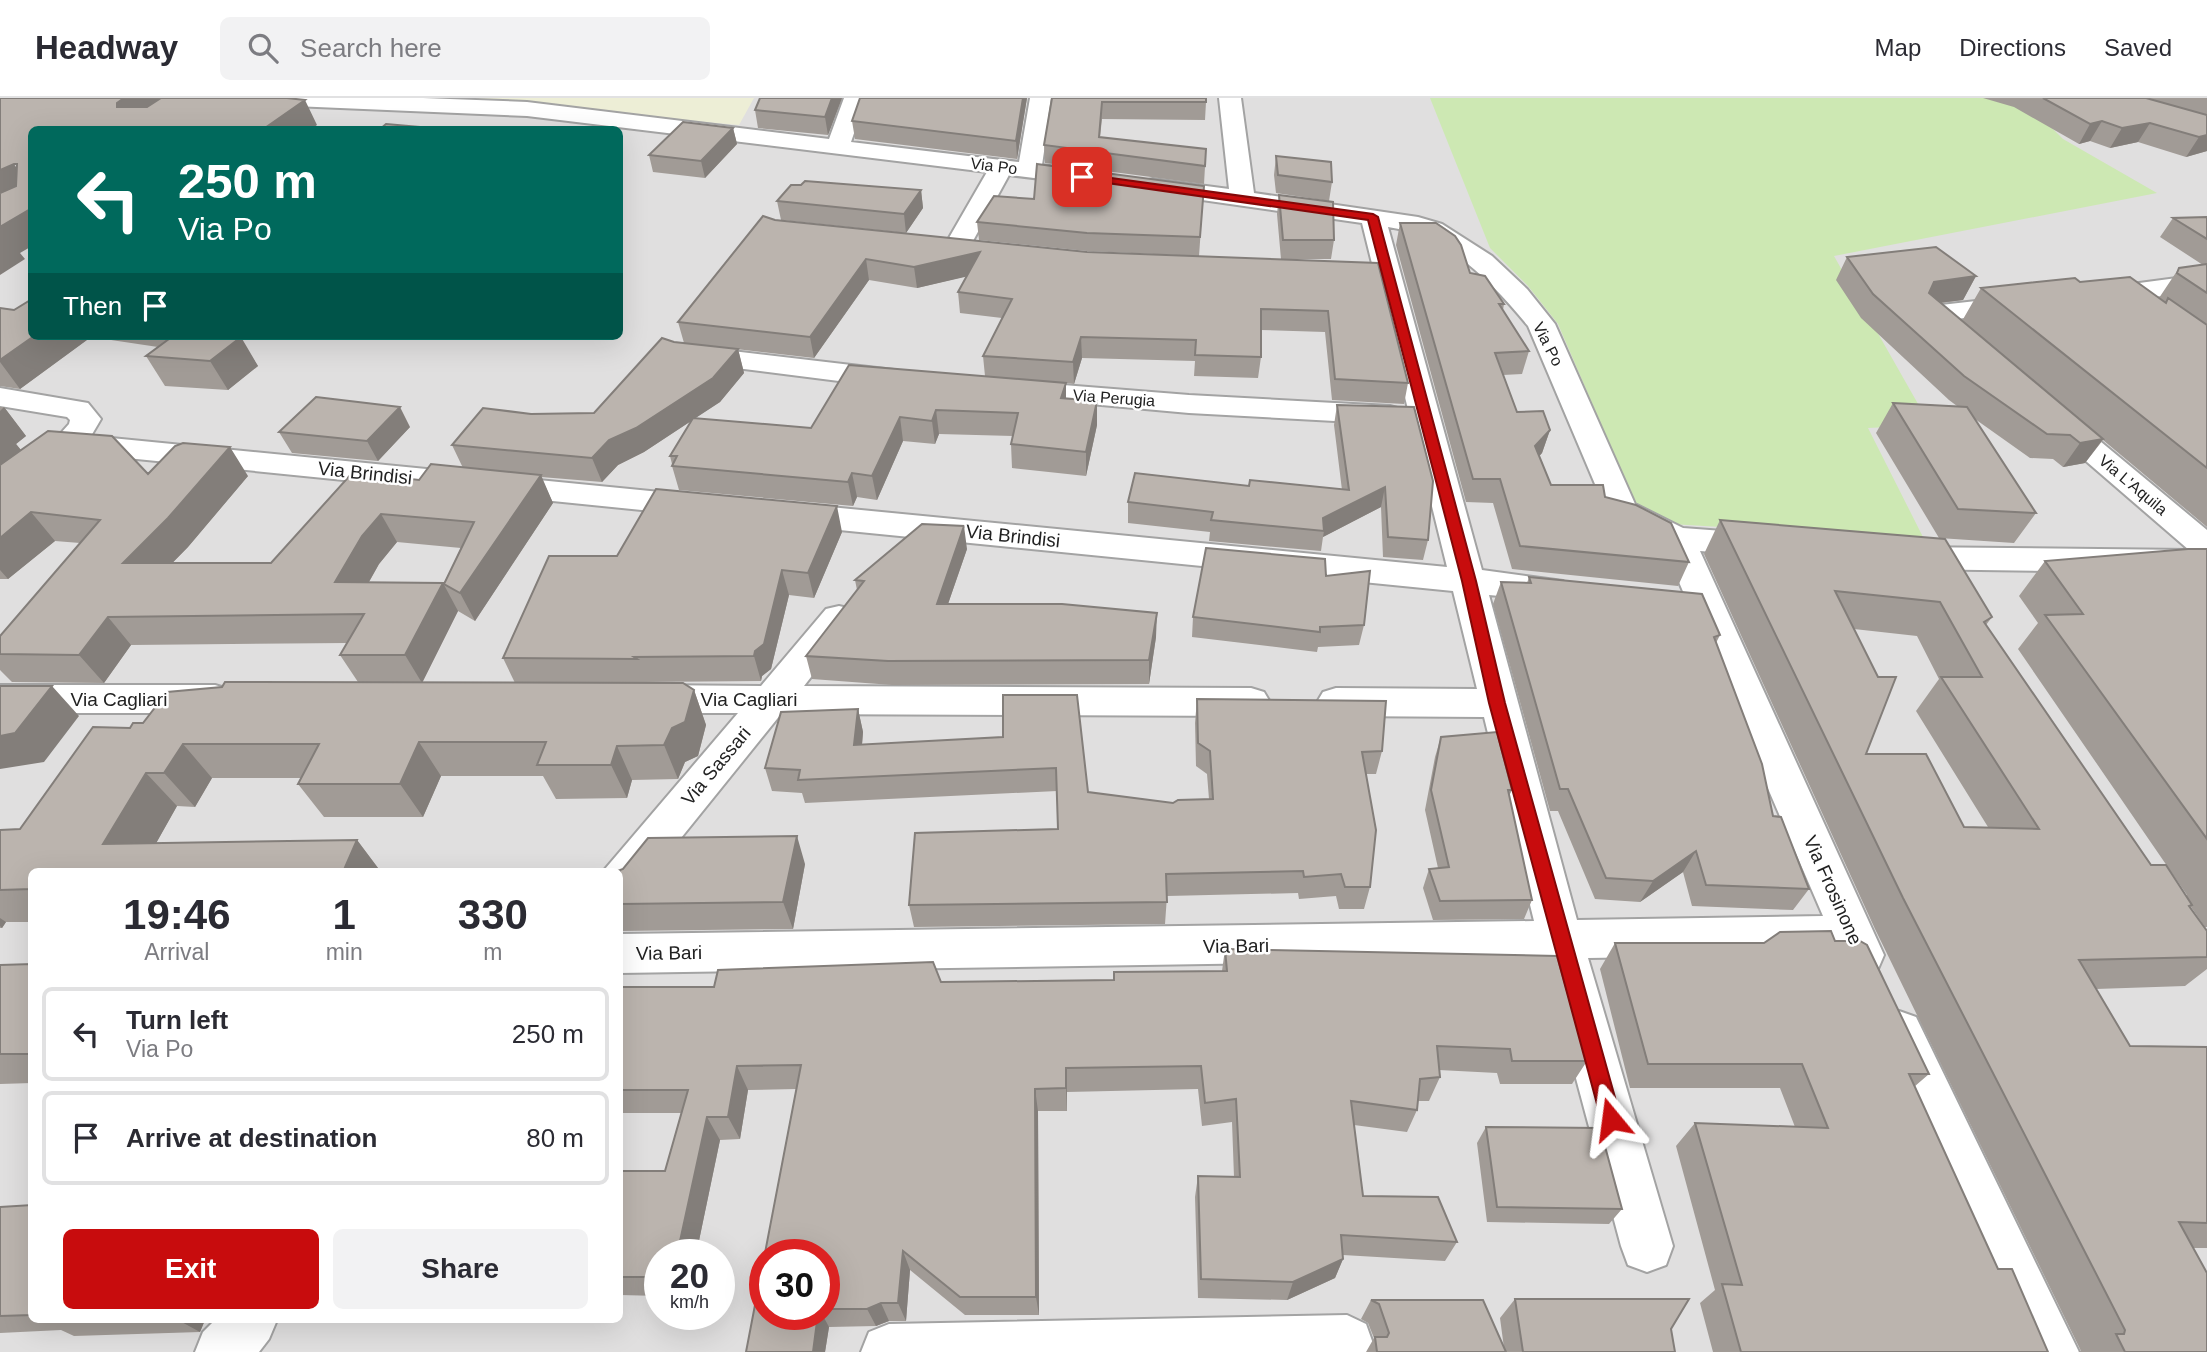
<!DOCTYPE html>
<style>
body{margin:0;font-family:Helvetica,sans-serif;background:#f2f2f3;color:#2b2b33;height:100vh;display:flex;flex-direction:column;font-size:26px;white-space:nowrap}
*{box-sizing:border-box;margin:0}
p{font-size:23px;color:#7c7c81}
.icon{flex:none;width:38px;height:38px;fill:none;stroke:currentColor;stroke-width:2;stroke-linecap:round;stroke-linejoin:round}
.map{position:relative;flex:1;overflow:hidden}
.side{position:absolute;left:28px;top:770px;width:595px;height:455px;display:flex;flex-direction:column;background:#fff;border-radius:10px;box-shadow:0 7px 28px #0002}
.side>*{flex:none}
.banner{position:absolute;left:28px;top:28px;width:595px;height:214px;border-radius:10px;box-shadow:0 7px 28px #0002;background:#00695c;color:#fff;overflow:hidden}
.speed{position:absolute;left:644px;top:1141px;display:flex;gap:14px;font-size:35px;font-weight:700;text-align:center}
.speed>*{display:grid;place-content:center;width:91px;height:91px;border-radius:50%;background:#fff;box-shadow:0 7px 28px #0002;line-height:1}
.speed small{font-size:18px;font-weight:400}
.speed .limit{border:10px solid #d22;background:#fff;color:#111}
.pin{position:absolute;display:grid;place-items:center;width:60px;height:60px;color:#fff;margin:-30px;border-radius:14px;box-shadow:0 4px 10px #0006}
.me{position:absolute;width:77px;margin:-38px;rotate:344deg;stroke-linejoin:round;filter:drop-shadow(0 0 5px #0008)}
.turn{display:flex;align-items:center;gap:24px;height:147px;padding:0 35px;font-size:32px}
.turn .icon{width:91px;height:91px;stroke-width:2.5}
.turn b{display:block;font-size:49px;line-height:60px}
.then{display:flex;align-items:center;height:66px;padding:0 35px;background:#0003;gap:14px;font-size:26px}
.eta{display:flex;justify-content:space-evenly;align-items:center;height:119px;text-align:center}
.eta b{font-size:42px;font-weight:800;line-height:49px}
.cta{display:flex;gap:14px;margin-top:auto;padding:14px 35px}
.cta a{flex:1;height:80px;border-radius:10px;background:#c80c0d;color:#fff;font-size:28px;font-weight:800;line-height:80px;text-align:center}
.cta a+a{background:#f2f2f3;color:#2b2b33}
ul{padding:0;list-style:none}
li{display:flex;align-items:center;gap:21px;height:94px;margin:0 14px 10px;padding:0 21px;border:4px solid #e1e1e2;border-radius:10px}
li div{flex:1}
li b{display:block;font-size:26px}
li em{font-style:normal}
header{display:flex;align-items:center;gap:42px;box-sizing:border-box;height:98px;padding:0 35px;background:#fff;border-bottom:2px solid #e1e1e2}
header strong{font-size:33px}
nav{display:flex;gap:38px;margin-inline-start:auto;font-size:24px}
.search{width:490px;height:63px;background:#f2f2f3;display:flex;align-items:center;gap:18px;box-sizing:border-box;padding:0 24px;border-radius:10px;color:#7c7c81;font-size:26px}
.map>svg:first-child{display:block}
.residential{fill:#e0dfdf;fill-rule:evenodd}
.farmland{fill:#edeed6}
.grass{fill:#cde8b3}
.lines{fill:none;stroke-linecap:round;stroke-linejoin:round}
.minor-casing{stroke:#a3a3a3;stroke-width:4}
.minor{fill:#fff;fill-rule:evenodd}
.wall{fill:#a19b96;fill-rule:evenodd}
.shaded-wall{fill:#837e7a}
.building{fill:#bbb4ae;stroke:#837e7a;stroke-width:2;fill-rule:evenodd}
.route{fill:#c80c0d;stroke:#820808;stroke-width:2}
.labels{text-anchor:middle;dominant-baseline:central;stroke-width:5;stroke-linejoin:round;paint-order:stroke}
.far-street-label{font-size:16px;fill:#222;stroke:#fff}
.street-label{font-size:19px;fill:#222;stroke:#fff}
</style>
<header>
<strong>Headway</strong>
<div class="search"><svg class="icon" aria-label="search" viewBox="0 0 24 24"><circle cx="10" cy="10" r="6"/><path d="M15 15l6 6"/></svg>Search here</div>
<nav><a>Map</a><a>Directions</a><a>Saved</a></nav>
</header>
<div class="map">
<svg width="2207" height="1254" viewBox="0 0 2207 1254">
<rect width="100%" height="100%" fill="#f1eee9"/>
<!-- residential -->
<path class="residential" d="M0,0H2207V1254H0ZM32,32H620V238H32ZM32,774H620V1222H32ZM660,1157H719V1216H660ZM765,1157H824V1216H765Z"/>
<!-- farmland -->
<path class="farmland" d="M463,0H754L739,27L462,2Z"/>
<!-- grass -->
<path class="grass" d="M1430,0H1987L2024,11L2049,27L2063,41L2157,95L1834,158L1930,327L1868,330L1924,441L1671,426L1637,410L1558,226L1528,188L1490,150Z"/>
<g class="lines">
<!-- minor casing -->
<g class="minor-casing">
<path id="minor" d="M259,0H423L527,4L829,41L844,0H866L851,44L1019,64L1030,0H1052L1042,67L1098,75L1102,80L1098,85L1090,87L1009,77L968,152L964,157L955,160L946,157L942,152L987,74L527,18L270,7L262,5Z
M1219,0H1241L1254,95L1418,119L1442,126L1492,158L1527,191L1555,226L1635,406L1683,430L1763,436L1775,439L1780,447L1775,455L1763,458L1700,453L1884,857L1878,871L1862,877L1846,871L1839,856L1588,860L1673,1148L1666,1167L1647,1174L1628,1167L1621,1148L1544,861L620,875V836L1534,823L1484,619L1336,618L1323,614L1317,604L1323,594L1336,590L1477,591L1453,493L789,427L777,423L773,416L777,409L789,405L1447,469L1362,125L1153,95L1144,93L1141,88L1144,83L1153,81L1229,91ZM1388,129C1447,137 1491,183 1528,228L1606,412L1610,419L1663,447L1823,818L1577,822L1489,497L1551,503L1563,499L1568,491L1563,483L1482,472Z
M2207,176V192L2094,207L2084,205L2080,199L2084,193L2094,191Z
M2020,198L2030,200L2034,206L2030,212L1932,224L1922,222L1918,216L1922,210L1932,208Z
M690,248L894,272L904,275L909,281L904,287L894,290L680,263L676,257L680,251Z
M1013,283L1189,297L1390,308L1401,311L1405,317L1401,323L1390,326L1189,315L1003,298L998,292L1003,286Z
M0,290L88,305L101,321L91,338L701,398L713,401L717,408L713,415L701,418L67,354L56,352L52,345L69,326L70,322L67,319L0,308Z
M2054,311L2065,314L2207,432V475L1907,471L1895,468L1890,460L1895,452L1907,449L2189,452L2043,326L2039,320L2043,314Z
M839,508L852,511L857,520L804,588L1251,590L1264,594L1270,604L1264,614L1251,618L781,616L635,797L620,802V774H604L605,771L738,615H646L633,611L627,601L633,591L646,587L761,588L826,511Z
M0,587H215L228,591L234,601L228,611L215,615H0Z
M1899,913L1916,919L2079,1254H2022L1876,934L1882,919Z
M1347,1217L1366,1226L1376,1254H861L869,1234L889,1226Z
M215,1222H277L269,1241L259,1254H195L203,1234Z"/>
</g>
<!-- minor -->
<use href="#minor" class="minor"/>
</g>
<!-- wall -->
<path class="wall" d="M842,0L828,37L758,30L755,12Z
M860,0H1027L1017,61L855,41L852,23Z
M1051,0L1206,4L1205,22L1102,21L1100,39L1206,51L1204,86L1045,65L1044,47Z
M1983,0H2207V53L2186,59L2138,44L2110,50L2090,43L2079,46L2014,9Z
M733,30L737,46L705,80L653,74L649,57Z
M1276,58L1332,84L1329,103L1276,95L1274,77Z
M801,87L921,92L923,110L906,135L781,122L777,103Z
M1204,88L1199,158L1087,153L979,142L977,124L1034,101Z
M1279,97L1334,142L1331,161H1281L1277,116Z
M2207,119V429L2103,342L2085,365L2063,369L2053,361L2030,360L1975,321L2036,415L2014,445L1939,440L1876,335L1893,305L1957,308L1949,302L1861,220L1836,182L1847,159L1976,178L1963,202L1941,205L1962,223L1981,190L2080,184L2159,200L2179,170L2203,167L2160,139L2173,120Z
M775,122L1087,154L1378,165L1408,285L1404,306L1332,302L1325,234L1261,232V259L1258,280L1194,278L1195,263L1082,260L1074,286L1066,285V300L1097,303V327L1086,378L1012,370L1011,346L1013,338L939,336L935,346L903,343L877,402L857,399L853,408L679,392L672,368V366L670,358L691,323L644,354L618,367L602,384L541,379L553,405L475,523L458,513L422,585H515L503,560L617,458L842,434L814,500L789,497L771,571L762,578L761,583L646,584L647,585L694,592L706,627L698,658L685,664L678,681L632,682L627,700L556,701L543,678H441L423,719H324L298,686L301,680H212L195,709L177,708L156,745L357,742L381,774H32V824H6L2,830H0V732L20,731L130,630L143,625L358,584L340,557L347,545L131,547L104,585L12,584L0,572V538L80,445L55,443L8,481H0V309H4L26,338L16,346L21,352L148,376L248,378L188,449L172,465H271L419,382L463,370L452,347L531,316L594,315L674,244L738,251L744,275L720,304L695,320L811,330L985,278L983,258L1002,220L960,215L958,194L967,178L917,190L869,182L814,260L684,245L678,224ZM397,444L461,450L444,485L369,484L379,466Z
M1400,125L1504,206L1503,212L1529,253L1522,276L1503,277L1517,314L1550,332L1542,355L1539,358L1551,387L1605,399L1689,464L1678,488L1512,471L1493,405L1466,404L1396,147Z
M0,210L32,238H238L258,268L228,292L165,288L146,258L158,249L91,239L20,291L0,288Z
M1337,307L1428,442L1423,462L1383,459L1381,409L1323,439L1321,453L1209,443L1210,434L1128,425V404L1249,388L1342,392L1334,327Z
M410,329L378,363L292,355L279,334Z
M1720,422L1992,519L1986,527L2151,767L2186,798L2187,797L2018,551L2038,525L2019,498L2045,463L2207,451V829H2205L2191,809H2190L2207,833V871L2185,888L2096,891L2130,948L2207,949V1150H2193L2207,1254H2078L2081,1253L1875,831L1704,456ZM1854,531L1917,538L1939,581L1916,613L1988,729H1964L1866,656Z
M967,451L948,506L1156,539L1149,586L892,587L812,581L806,558L857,492L855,482Z
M1326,478L1364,527L1359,547L1318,549L1317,554L1192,539L1193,519Z
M1529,479L1720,537L1716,545L1773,718L1809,791L1793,812L1692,808L1683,774L1640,804L1595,801L1558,713H1550L1493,506L1501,484L1527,485Z
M1003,597L1088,694L1173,705L1209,701L1207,676L1196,668L1195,625L1197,601L1382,653L1376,676H1366L1370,789L1364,811H1339L1336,798L1299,801L1298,795L1167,798L1165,826L914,829L909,807L1058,731L1057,693L805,705L802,695L772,693L765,670L858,611L863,634L862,647L1003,639Z
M1441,639L1512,692L1509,698L1532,802L1524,821L1433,822L1423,790L1429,771L1438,770L1425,712L1435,659Z
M805,766L793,831L620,833V835V774Z
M1835,843L1929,976L1914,989L1998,1171L2048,1254H1713L1700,1205L1715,1192L1676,1048L1695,1025L1795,1029L1780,990H1630L1600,871L1615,845H1764Z
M1225,851L1587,963L1572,986H1500L1497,975L1439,972L1440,979L1429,1003H1418L1417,1012L1407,1034L1354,1027L1363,1098L1457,1144L1445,1163L1343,1157V1161L1335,1180L1287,1202L1198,1200L1195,1099L1198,1078L1234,1079L1232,1024L1202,1028L1198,991L1067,994V1013H1038L1039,1217H965L910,1172L906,1223H889L876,1228L829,1229L825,1254H746L796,991L748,992L740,1041L720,1042L696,1157H660V1198L620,1197V1073H665L681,1015H620V889H714L1114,882L1222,873ZM824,1157V1216H765Z
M32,866V985L0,986V867Z
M1486,1029L1622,1111L1609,1126L1487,1124L1477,1045Z
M32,1107V1222H205L200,1234L74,1238L61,1232L0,1235V1109Z
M1515,1201L1671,1231L1675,1254H1366L1374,1240L1368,1225L1361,1221L1371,1202L1504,1250L1500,1220Z"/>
<!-- shaded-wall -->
<path class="shaded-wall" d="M124,0H174L131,30L117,9V5Z
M832,0H842L828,37L825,19Z
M1023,0H1027L1017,61L1016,43Z
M305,2L317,27L310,32H262Z
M2102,23L2090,43L2079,46L2090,26Z
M2150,25L2138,44L2110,50L2122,30Z
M733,30L737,46L705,80L701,63Z
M2207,37V53L2186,59L2199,39Z
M14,66L31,92L0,107V72Z
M921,92L923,110L906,135L904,116Z
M32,110V148L20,155L25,161L0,177V129Z
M980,154L982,175L917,190L914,169Z
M866,161L869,182L814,260L810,239Z
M1976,178L1963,202L1921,207L1934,184Z
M34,238H90L91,239L20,291L0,264V262Z
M241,239L258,268L228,292L210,263Z
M1081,239L1082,260L1074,286L1073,264Z
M738,251L744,275L720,304L644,354L618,367L602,384L592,360L609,342Z
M1066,285V308L1061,300Z
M1097,303V327L1086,378V354Z
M4,309L26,338L16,346L25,357L0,377V313Z
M400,309L410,329L378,363L367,343Z
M936,312L939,336L935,346L932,323Z
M900,319L903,343L877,402L872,378Z
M1550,332L1542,355L1528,371L1535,348Z
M2103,341L2085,365L2063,369L2080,345Z
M230,349L248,378L188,449L145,493L123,465Z
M852,375L857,399L853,408L848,384Z
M541,377L553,405L475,523L460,495Z
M1385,389L1381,409L1323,439L1324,433L1323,420Z
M837,408L842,434L814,500L808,475Z
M31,414L55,443L8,481L0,472V440Z
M381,416L397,444L379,466L353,512L335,484L362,438Z
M964,428L967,451L940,529L937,506Z
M782,472L789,497L771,571L762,578L761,583L754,558Z
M443,485L458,513L422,585L405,557Z
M1157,515L1156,539L1149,586V562Z
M108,519L131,547L104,585L79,557Z
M52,588L79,618L44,664L0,671V638Z
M694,592L706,627L698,658L685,664L678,681L664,647L672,630Z
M858,611L863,634L860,670L854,647Z
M419,644L441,678L423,719L400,686Z
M183,646L212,680L195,709L164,675Z
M617,648L632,682L627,700L611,667Z
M146,675L177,708L140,774L103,746Z
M797,738L805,766L793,831L783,804Z
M357,742L381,774H343Z
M1696,753L1683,774L1640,804L1653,783Z
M0,820L6,824L2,830L0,828Z
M737,968L748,992L740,1041L728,1019Z
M1066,970L1067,994V1013L1066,990Z
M1035,991L1038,1013L1039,1217L1036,1199Z
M707,1019L720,1042L696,1157H677Z
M903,1153L910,1172L906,1223L898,1205Z
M1343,1161L1335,1180L1287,1202L1293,1184Z
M881,1205L889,1223L876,1228L867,1211Z
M818,1216H822L829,1229L825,1254H813Z
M178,1222H205L200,1234Z"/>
<!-- building -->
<path class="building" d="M0,0H124L117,5V9H147L161,0H287L305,2L262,32H32V110L0,129V95L16,88L17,66H14L0,72Z
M760,0H832L825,19L755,12Z
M860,0H1023L1016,43L852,23Z
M1052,0H1206V4H1102L1099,39L1206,51L1205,68L1044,47Z
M2043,0H2146L2207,17V37L2199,39L2150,25L2122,30L2102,23L2090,26Z
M683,24L733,30L701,63L649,57Z
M386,26L432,30L430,32H379Z
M1276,58L1331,64L1332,84L1278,77Z
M1037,66L1204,88L1200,139L1087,135L977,124L994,98L1034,101Z
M805,83L921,92L904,116L777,103L791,87H801Z
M1279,97L1333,104L1334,142H1283Z
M763,118L775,122L1087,154L1378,165L1408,285L1335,281L1328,213L1261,211V259L1195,257L1196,242L1081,239L1073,264L983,258L1012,201L958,194L980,154L914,169L866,161L810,239L678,224Z
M2207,119V141L2173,120Z
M1400,125H1436L1455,138L1461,147L1470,175L1485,178L1504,206H1499L1529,253L1495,255L1517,314L1543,313L1550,332L1535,348L1551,387H1603L1605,399L1636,407L1671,425L1689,464L1520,448L1500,381H1473Z
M1936,149L1976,178L1934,184L1929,195L2103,341L2080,345L2070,337L2047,336L1964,278L1873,196L1847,159Z
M2207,166V195L2177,175L2179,170Z
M2130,179L2166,205L2168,200L2207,227V370L1981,190L2075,180L2080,184Z
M32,201V238H34L0,262V210L14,212Z
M173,238H238L241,239L210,263L146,258Z
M662,240L674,244L738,251L713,280L636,330L609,342L592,360L452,347L483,310L531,316L594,315Z
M849,267L1066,285L1061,300L1097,303L1086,354L1011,346L1018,315L936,312L932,323L900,319L872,378L852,375L848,384L672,368L677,358H670L693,320L811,330Z
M316,299L400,309L367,343L279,334Z
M1893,305L1967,309L2036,415L1958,411Z
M1337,307L1414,309L1433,383L1428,442L1388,439L1385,389L1323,420L1324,433L1211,422L1213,414L1128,404L1135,375L1249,388L1250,382L1349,392Z
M48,333L112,338L148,376L175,348L183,345L230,349L168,420L123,465H271L353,374L419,382L431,366L541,377L460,495L444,486L474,424L381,416L362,438L335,484L443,485L405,557H340L364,516L108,519L79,557L0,556V538L100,422L31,414L0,440V367Z
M656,391L837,408L808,475L782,472L764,546L755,553L754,558L634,559L637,561L503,560L549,458H617Z
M1720,422L1945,441L1992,519L1984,524L2151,767H2166L2192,807L2189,808L2207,833V859L2079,862L2130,948L2207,949V1125L2179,1124L2207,1175V1254H2125L2116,1236H2124L2125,1232L1903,800ZM1835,493L1940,504L1982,579H1941L2039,731L1964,729L1926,656H1866L1896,579H1878Z
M922,426L964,428L937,506H1062L1157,515L1149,562L888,563L806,558L864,483L855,482Z
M1206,450L1325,461L1326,478L1370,473L1364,527L1320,529V534L1193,519Z
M2188,451H2207V741L2045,517L2083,516L2045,463Z
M1529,479L1702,496L1720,537L1714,539L1762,666L1773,718L1781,719L1809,791L1706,787L1696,753L1653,783L1606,780L1568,691H1560L1501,484L1531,485Z
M225,584L683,585L694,592L685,624L672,630L664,647L617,648L611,667H537L546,644H419L400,686H298L319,646H183L164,675H146L103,746L357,742L343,774H32V791L0,792V732L20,731L93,629L130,630L133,625H143L167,594L222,589Z
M0,588H52L15,635L0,638Z
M1003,597H1077L1088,694L1173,705L1178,702L1213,701L1210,653L1198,645L1197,601L1386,603L1382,653L1362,654L1376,732L1370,789H1345L1341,776L1304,779L1303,773L1166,776L1167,804L909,807L915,735L1058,731L1056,670L798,682L800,672L765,670L781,614L858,611L854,647L1003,639Z
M1497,634L1512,692H1508L1532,802L1440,803L1429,771L1449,769L1431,692L1441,639Z
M797,738L783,804L620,806V774H615L623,771L648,740Z
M1831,833L1835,843H1860L1867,847L1929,976H1909L1998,1171H2012L2048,1254H1741L1722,1186L1742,1187L1695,1025L1828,1030L1802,966H1648L1615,845H1764L1780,834Z
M1225,851L1557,858L1587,963H1512L1510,951L1437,948L1440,979L1420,981L1417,1012L1351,1003L1363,1098L1438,1099L1457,1144L1341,1137L1343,1161L1293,1184L1201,1181L1198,1078L1240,1079L1236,1001L1205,1005L1201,968L1066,970V990L1035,991L1036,1199H960L903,1153L898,1205H881L867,1211H824V1157H765V1216H818L813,1254H746L801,967L737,968L728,1019H707L677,1157H660V1179H620V1073H665L688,992H620V889H714L718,872L933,864L941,884L1114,882V874L1227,873Z
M32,866V956H0V867Z
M1486,1029L1600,1030L1622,1111L1497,1109Z
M32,1107V1217L0,1218V1109Z
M1515,1201H1689L1671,1231L1675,1254H1523Z
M1371,1202H1483L1506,1254H1377L1375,1239H1387L1389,1235L1379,1206Z
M43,1222H92L42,1223Z"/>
<!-- route -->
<path class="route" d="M1082,76L1373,116L1378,119L1476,483L1505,605L1621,1021L1618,1028L1611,1031L1604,1028L1601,1021L1489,605L1462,483L1368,122L1079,81L1077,79Z"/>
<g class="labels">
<!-- far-street labels -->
<g class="far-street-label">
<text transform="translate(994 68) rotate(7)">Via Po</text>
<text transform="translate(1548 246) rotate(63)">Via Po</text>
<text transform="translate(1114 300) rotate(4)">Via Perugia</text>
<text transform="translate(2133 387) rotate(40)">Via L'Aquila</text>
</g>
<!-- street labels -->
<g class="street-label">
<text transform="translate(365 375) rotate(6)">Via Brindisi</text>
<text transform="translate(1013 438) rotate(6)">Via Brindisi</text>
<text x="119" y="601">Via Cagliari</text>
<text x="749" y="601">Via Cagliari</text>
<text transform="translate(716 668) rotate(-50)">Via Sassari</text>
<text transform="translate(1833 792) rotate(66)">Via Frosinone</text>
<text transform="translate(1236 848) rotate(-1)">Via Bari</text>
<text transform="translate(669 855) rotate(-1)">Via Bari</text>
</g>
</g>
</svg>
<div class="speed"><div>20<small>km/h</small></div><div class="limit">30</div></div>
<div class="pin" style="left:1082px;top:79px;background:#d93025"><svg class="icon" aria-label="arrive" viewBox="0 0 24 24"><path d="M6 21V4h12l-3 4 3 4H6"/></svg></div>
<svg class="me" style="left:1611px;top:1021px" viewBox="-20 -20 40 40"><path d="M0-17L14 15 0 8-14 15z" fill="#c80c0d" stroke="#fff" stroke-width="4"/></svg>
<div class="banner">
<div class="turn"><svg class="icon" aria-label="left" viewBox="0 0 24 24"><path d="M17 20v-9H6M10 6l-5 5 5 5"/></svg><div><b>250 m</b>Via Po</div></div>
<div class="then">Then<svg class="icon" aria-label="arrive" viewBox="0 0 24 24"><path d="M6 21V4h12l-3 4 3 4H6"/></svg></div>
</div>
<section class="side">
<div class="eta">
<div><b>19:46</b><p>Arrival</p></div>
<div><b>1</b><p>min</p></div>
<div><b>330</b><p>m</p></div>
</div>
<ul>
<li><svg class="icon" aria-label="left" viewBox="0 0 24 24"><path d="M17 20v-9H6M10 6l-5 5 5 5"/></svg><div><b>Turn left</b><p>Via Po</p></div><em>250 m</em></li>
<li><svg class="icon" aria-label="arrive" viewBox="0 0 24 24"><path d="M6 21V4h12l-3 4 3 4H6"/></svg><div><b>Arrive at destination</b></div><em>80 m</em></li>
</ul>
<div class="cta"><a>Exit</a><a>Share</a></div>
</section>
</div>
